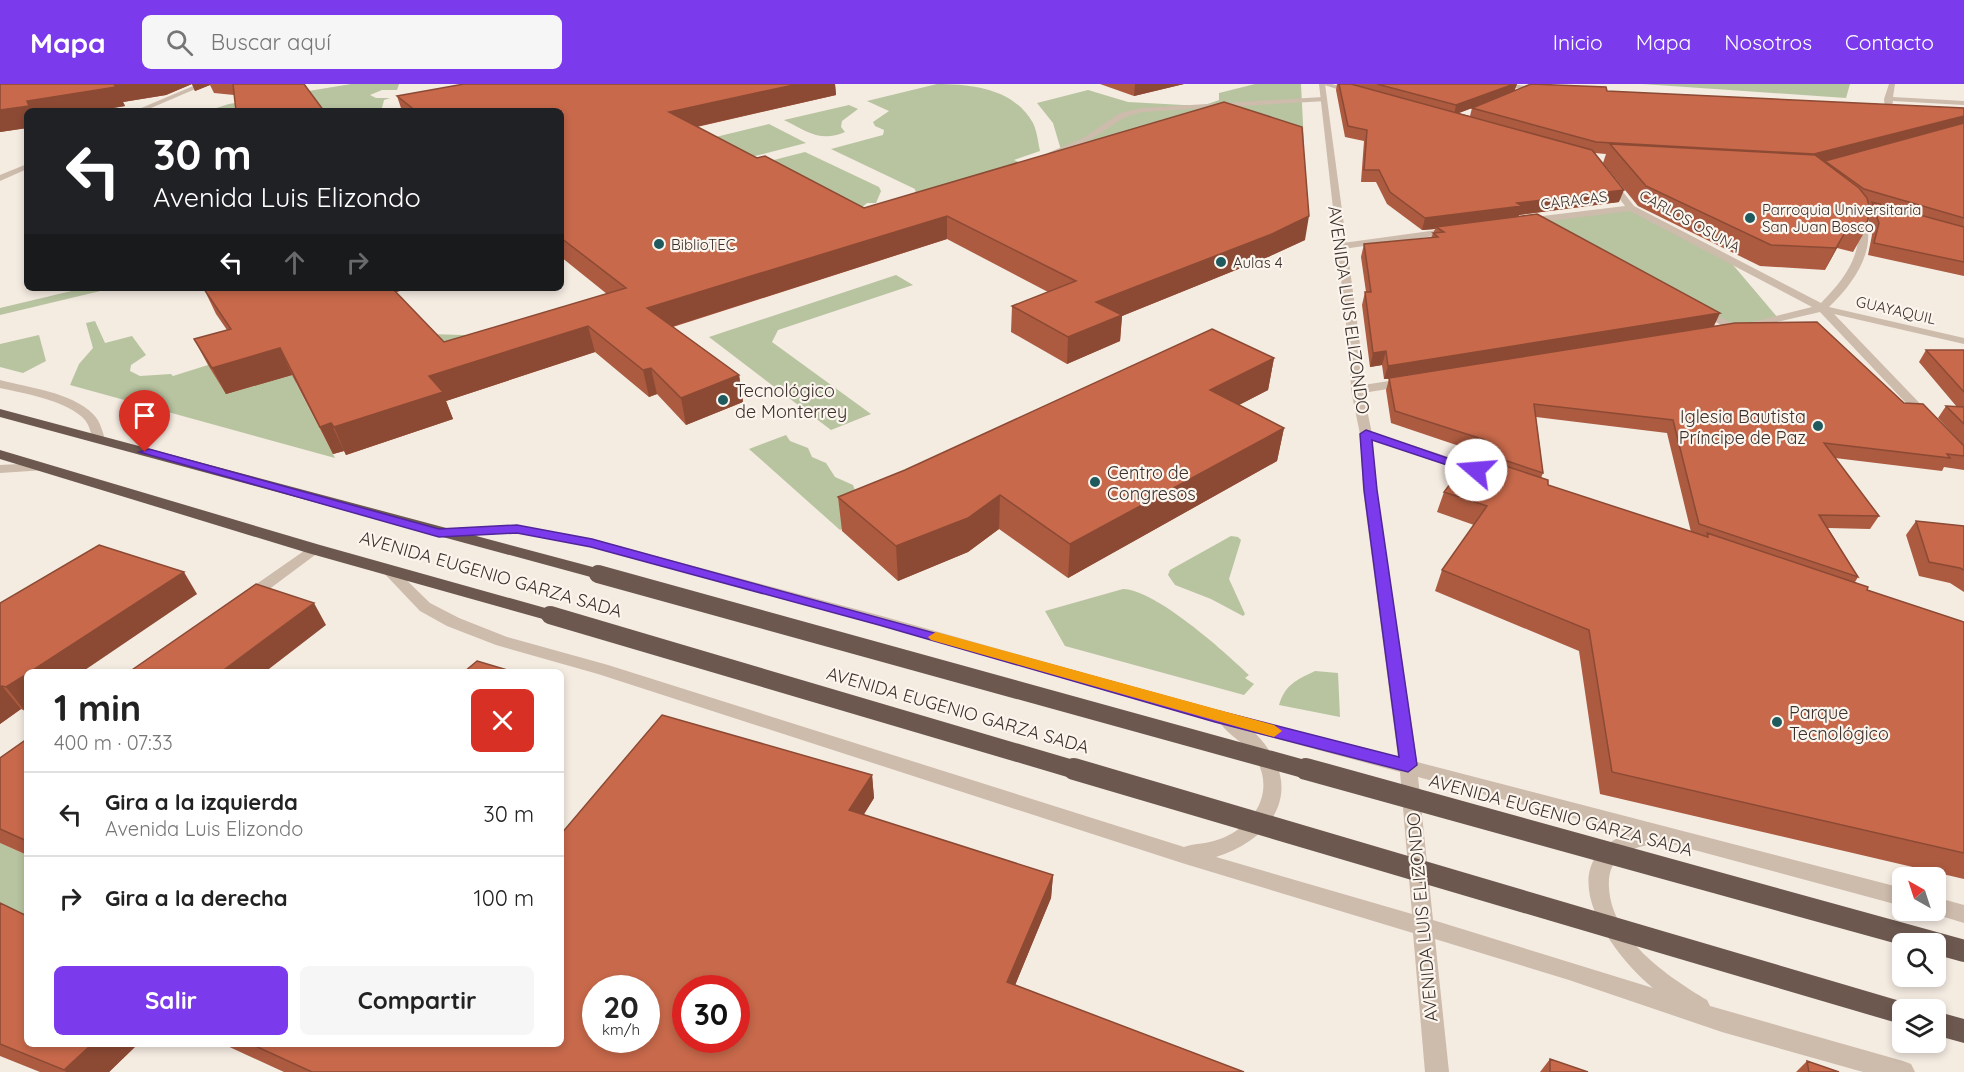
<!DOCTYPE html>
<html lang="es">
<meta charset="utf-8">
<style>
body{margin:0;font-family:Quicksand,sans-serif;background:#f6f6f6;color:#222;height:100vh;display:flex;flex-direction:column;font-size:22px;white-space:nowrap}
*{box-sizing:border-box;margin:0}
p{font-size:20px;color:#767676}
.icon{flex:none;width:33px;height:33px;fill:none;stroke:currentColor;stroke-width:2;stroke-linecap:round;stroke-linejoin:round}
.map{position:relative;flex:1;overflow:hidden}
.drawer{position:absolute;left:24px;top:585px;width:540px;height:378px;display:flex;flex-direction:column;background:#fff;border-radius:9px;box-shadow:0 3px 9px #0003}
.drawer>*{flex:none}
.hud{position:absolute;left:24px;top:24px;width:540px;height:183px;border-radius:9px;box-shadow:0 3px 9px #0003;background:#202124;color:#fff;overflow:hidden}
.needle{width:39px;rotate:321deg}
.tools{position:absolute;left:1892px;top:783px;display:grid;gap:12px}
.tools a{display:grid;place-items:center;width:54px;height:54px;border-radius:9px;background:#fff;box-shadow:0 3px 9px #0003;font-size:30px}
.speed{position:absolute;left:582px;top:891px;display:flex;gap:12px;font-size:30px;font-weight:700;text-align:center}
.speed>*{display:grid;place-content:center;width:78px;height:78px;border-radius:50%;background:#fff;box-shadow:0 3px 9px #0003;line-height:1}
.speed small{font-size:15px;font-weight:400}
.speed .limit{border:9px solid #d22;background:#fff;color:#111}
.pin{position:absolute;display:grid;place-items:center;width:51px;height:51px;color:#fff;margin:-62px -26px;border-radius:50% 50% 50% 0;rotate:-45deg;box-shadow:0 0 6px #0007}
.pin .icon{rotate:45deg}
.me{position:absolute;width:66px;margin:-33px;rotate:288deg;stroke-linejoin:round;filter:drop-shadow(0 0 4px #0008)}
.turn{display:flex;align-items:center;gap:21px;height:126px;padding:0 30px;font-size:27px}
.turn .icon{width:78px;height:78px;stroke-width:2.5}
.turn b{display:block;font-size:42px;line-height:51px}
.lanes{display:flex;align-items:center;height:57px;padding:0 30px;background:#0003;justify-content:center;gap:30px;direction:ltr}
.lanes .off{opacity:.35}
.round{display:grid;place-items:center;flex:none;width:63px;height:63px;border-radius:9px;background:#f6f6f6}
.headline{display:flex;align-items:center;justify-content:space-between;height:102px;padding:0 30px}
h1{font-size:36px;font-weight:700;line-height:45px}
.button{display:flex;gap:12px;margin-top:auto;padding:12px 30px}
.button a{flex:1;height:69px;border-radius:9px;background:#7c3aed;color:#fff;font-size:24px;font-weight:700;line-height:69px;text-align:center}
.button a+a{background:#f6f6f6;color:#222}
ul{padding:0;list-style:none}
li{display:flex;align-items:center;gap:18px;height:84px;padding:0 30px;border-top:2px solid #e0e0e0}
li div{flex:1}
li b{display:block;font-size:22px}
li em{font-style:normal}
header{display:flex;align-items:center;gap:36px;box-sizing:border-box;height:84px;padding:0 30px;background:#7c3aed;color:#fff}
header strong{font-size:28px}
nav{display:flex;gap:33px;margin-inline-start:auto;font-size:21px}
.search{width:420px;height:54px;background:#f6f6f6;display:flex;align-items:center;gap:15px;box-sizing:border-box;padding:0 21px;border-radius:9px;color:#767676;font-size:22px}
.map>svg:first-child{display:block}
.green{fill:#b8c4a0}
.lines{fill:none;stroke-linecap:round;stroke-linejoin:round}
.pedestrian{fill:#cdbbac;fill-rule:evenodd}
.minor{fill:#cdbbac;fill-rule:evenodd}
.tertiary{fill:#cdbbac;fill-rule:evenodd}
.trunk{fill:#6c584f;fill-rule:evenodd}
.trunk-bridge-far1{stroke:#6c584f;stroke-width:18}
.trunk-bridge{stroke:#6c584f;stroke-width:22}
.wall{fill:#ac5a40;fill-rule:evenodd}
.shaded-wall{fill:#8c4a34}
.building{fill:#c8694b;stroke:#8c4a34;stroke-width:1.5;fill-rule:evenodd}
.route{fill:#7c3aed;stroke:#51269a;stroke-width:1.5}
.slow{fill:#f59e0b}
.poi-dot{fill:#1f5a5e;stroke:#fbf5ee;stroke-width:2}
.labels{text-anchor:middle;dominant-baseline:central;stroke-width:4.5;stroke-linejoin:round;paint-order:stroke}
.far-street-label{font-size:15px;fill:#3b302b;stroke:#fbf5ee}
.far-poi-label{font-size:15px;fill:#3b302b;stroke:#fbf5ee;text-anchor:start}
.street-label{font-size:18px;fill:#3b302b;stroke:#fbf5ee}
.poi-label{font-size:18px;fill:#3b302b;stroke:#fbf5ee;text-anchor:start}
</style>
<header>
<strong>Mapa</strong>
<div class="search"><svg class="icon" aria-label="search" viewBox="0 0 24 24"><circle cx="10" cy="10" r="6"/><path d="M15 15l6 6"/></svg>Buscar aquí</div>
<nav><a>Inicio</a><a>Mapa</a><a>Nosotros</a><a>Contacto</a></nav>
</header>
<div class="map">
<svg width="1964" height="988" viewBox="0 0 1964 988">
<rect width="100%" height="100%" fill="#f4ebe1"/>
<!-- green -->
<path class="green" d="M351,0H399L397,6H382L370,11L376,14H390L384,16L382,24L386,27H207L229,20Z
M937,0C973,0 1014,5 1033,39C1037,47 1038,58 1040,67L1014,76L1046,89L919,127L915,105L831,65L883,51L884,46L875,42L873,38L889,27L867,17Z
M1255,0H1301L1304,60L1297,63L1061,66L1053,39L1037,19L1088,6L1128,18L1202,22L1219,16V9Z
M1642,0H1850L1846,14Z
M849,21L858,25L842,37L841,43L845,48C820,59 807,47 784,36Z
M769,40L806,59L731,78L695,58Z
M805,68L879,103L881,107L876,119H867L860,125L566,129Z
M1631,124L1728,175L1778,234L1734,245L1538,135Z
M896,191L913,201L778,246L772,258L871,330L831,346L709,253Z
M84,204H113L0,231V224Z
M95,237L105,259L132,252L146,271L131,281L130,287L140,292L171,290L173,292L208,281L428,250L498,252L296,299L335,374L70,301L79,280L93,264L86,239Z
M39,251L46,277L23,289L0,283V260Z
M786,351L790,357L808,364L812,373L826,379L835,393L853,401L856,409L889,423L840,446L749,365Z
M1231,452L1238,453L1241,456L1229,495L1245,530L1243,532L1211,515L1175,501L1168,491L1170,486Z
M1123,505C1156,506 1224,567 1249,591L1245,594L1254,600L1244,611L1065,562L1045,527Z
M1315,587L1338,589L1340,633L1279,621C1285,601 1296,596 1315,587Z
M0,759L27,771V844L0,831Z"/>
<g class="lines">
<!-- pedestrian -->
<path class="pedestrian" d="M1323,13L1326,17L1142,28C1136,30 1129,31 1124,34C1109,42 1063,78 1048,69L1085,53L1120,29L1142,24Z"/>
<!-- minor -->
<path class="minor" d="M1321,0H1332L1360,9L1356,11Z
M1889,0H1895L1893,13L1964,17V21L1893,17L1891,26H1885L1884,15Z
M1607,95H1613L1634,122L1821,219C1847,193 1868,163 1854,126L1861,124C1881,161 1856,197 1829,223L1964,254V260L1834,230L1931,331V337H1923L1820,228L1734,248L1697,228V224H1705L1736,242L1812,223L1630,127L1526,140L1521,137L1526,134L1625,122L1606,97Z
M1452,144L1455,145V149L1343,165L1338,162L1343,159Z
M1408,294L1412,295V301L1357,310L1351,306L1357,302Z
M1366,346L1488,386L1490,389L1483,393L1478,392L1362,353L1360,350Z
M314,460L321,465L319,468L252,518H242L239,514L242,510Z"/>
<!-- tertiary -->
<path class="tertiary" d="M198,0H207L144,27H134Z
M1319,0H1325L1362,275L1363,306L1372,350L1377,406L1417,678L1902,804V822L1661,757C1648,762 1634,762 1622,771C1611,779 1608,791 1609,804C1612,855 1667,892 1707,916L1710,922L1903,977L1911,980L1915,988H1863L1722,948L1569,896L1435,855L1449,988H1425L1413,849L1182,779L598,590L496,561L447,542L420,527L381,486L383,483H393L430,519L459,534L507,553L608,581L1184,763C1195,759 1208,760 1220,755C1255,742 1277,706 1254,672C1245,659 1228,651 1221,640L879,541L591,463L517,449L439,453L432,449L439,445L517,441L592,455L882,532L1215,626L1398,673L1363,406L1360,350L1351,306L1350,275ZM1255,649L1400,688L1412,830L1216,773C1278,753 1306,701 1255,649ZM1418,693L1630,749C1545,778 1610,869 1653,904L1433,836Z
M1473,0H1510L1544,4L1541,6Z
M27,80V85L0,97V91Z
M0,296C29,304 71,308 93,330C100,337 102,346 105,355L99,359L94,358C91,351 90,342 85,336C69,317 23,309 0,304Z
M40,379L45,380L47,383L45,386L0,389V381Z
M1935,813L1964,821V839L1928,828L1927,826H1935Z"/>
<!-- trunk -->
<path class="trunk" d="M0,325L604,486L606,490L598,495L0,333Z
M0,366L320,461L556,527L559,531L550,537L308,469L0,375Z
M1935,927L1964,935V959L1935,951Z"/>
<!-- trunk-bridge-far1 -->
<path class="trunk-bridge-far1" d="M598,490L1311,687
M550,531L1079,687"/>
<!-- trunk-bridge -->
<path class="trunk-bridge" d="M1074,685L1902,929
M1306,685L1964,867"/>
</g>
<!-- wall -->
<path class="wall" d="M0,0H304L234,11L214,9L210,1L195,7L192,0L166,11L123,18L125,22L95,27H27V44L0,48Z
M464,0H835L836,11L697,43L757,74L864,124L1305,156L1268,173L1122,232L1120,257L1067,280L1011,248L1012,222L1048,208L947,155L673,243L739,291L743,318L686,341L657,310L649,313L595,268L446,317L453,335L346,371L344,367L333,370L292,291L226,310L208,281L194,255L227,246L216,230L204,205L209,204H407L408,205L395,208L444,258L607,210L561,173V27H402L397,12Z
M1100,0H1184L1134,12Z
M1337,0H1517L1514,7H1607L1964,24V192L1868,171L1872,151L1868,135L1865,147L1853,168L1837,164L1825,186L1760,182L1638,122L1603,79L1606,70L1594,69L1619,118L1519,131L1518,132L1714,242L1904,319L1964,362V386L1944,383L1942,387L1835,374L1879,432L1870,445L1828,444L1858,493L1855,498L1867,506L1964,538V795L1600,710L1579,567L1435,507L1442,486L1474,441L1437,428L1444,408L1475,372L1477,368L1391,339L1386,306L1389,295H1384L1382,281L1370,283L1362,221L1365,208H1366L1361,173L1364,160L1431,154L1435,145L1422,146L1387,120L1376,98H1361L1364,57L1345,53L1336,6ZM1483,20L1472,24L1470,32L1458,29ZM1536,333L1667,349L1691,448L1548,401L1541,394L1543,389Z
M1926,266H1964V362L1938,334L1946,322L1957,323L1919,278Z
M1274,274L1268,306L1239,321L1284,344L1277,377L1068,494L999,445L968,468L898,497L842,447L838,413Z
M1916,437L1964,442V508L1950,499L1919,492L1906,451Z
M197,510L27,588V625L25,627L21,625L0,640V519Z
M27,655V771L0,759V674Z
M872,691L874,714L863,731L1053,791L1051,814L1015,901L1244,988H284L223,960H561Z
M0,819L27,960H138L109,988H40L0,972Z
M1550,975L1588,988H1540Z
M1807,977L1839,988H1796Z"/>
<!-- shaded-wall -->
<path class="shaded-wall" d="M114,0H210V1L195,7L192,0L166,11L123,18L125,22L95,27H27V44L0,48V26L27,17Z
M798,0H835L836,11L673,48L669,28Z
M1135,0H1184L1134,12Z
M1514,0H1517L1514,8L1454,31L1456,21Z
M1964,32V41L1809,81L1814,70Z
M1624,106L1619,118L1519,131L1518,134L1436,143L1435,145L1422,146L1425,134L1517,119Z
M947,132V155L652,249L647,224Z
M1309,132L1305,156L1268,173L1122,232L1120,257L1067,280L1068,253L1096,218Z
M1848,143L1837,164L1825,186L1836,164Z
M381,204H407L408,205L384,211Z
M1720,229L1714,242L1384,295L1388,282Z
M588,242L595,268L446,317L453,335L346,371L334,343L429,292Z
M280,264L292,291L226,310L212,284Z
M1386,267L1382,281L1370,283L1373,269Z
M1274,274L1268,306L1206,338L1210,306Z
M651,284L657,310L649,313L643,286Z
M739,291L743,318L686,341L681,314Z
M331,339L344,367L333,370L320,343Z
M1284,344L1277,377L1068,494L1070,460Z
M1000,411L999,445L968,468L898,497L896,462Z
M184,488L197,510L82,588H30Z
M314,519L326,541L265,588H221Z
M27,590V625L25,627L6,603Z
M2,602L21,625L0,640V603Z
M872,691L874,714L852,750L849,726Z
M1053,791L1051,814L1007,921V898Z
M92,960H138L109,988H66L64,986Z"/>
<!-- building -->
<path class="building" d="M0,0H114L116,3L27,17L29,22L0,26Z
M233,0H304L324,27H236Z
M464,0H798L669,28L757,74L765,72L864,124L1224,18L1302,43L1309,132L1272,150L1096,218L1122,231L1068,253L1012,222L1076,197L947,132L647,224L739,291L681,314L651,284L643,286L588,242L429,292L443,308L334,343L331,339L320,343L280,264L212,284L194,255L231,245L204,205L209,204H392L444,258L626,204L561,154V27H416L397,12Z
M1339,0H1351L1592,66L1624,106L1517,119L1522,122L1425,134L1390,108L1379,86H1364L1367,46L1348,42Z
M1377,0H1514L1456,21Z
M1531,0L1606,3L1607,7L1964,24V32L1814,70L1596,58L1472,24Z
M1964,39V134L1864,105L1825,77Z
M1610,60L1815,71L1859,104L1867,114L1870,126L1865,147L1848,143L1836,164L1771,161L1646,102Z
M1872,118L1964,143V178L1874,159L1879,139Z
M1537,130L1720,229L1388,282L1386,267L1373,269L1365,208H1371L1364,160L1438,153L1433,149L1444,148L1436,143Z
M1817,238L1904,319L1923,320L1964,362V372L1947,370L1950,374L1824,359L1879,432L1819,431L1858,493L1699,440L1673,336L1534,320L1543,389L1477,367L1485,356L1395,327L1389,294L1735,239Z
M1212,245L1274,274L1210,306L1284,344L1070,460L1000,411L968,434L896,462L838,413L905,386Z
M1926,266H1964V308Z
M1946,322L1964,323V340Z
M1472,371L1548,396V401L1708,453L1707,449L1868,503L1867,506L1964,538V769L1612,688L1589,546L1442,486L1487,422L1444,408Z
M1916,437L1964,442V486L1960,484L1929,478Z
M99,461L184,488L30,588H27V590L6,603L2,602L0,603V519Z
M256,500L314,519L221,588H129Z
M477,577L514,588H464Z
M662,631L872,691L849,726L1053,791L1007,898L1244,988H312L251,960H561V750ZM596,904H646V956H596ZM686,904H736V956H686Z
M27,655V757L0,745V674Z
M0,819L27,832V960H92L64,986L0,960Z
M1550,975L1588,988H1550Z
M1807,977L1839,988H1809Z"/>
<!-- route -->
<path class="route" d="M1366,346L1482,386L1471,389L1372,356L1377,406L1417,681L1408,688L1215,638L879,541L591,463L517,449L439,453L139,368L149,365L439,445L517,441L592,455L1215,626L1399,673L1364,406L1360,350Z"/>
<!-- slow -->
<path class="slow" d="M936,548L1274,641L1282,647L1274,653L931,556L928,553Z"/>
<!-- markers -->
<g class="poi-dot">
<circle cx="1750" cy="134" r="6"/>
<circle cx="659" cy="160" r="6"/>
<circle cx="1221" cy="178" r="6"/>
<circle cx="723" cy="316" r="6"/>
<circle cx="1818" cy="342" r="6"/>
<circle cx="1095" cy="398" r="6"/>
<circle cx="1777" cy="638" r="6"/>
</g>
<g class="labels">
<!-- far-street labels -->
<g class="far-street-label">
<text transform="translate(1574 116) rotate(-7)">CARACAS</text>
<text transform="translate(1690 137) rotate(29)">CARLOS OSUNA</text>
<text transform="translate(1896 226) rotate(13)">GUAYAQUIL</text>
</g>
<!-- far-poi labels -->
<g class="far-poi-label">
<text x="1762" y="125">Parroquia Universitaria<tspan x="1762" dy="17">San Juan Bosco</tspan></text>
<text x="671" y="160">BiblioTEC</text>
<text x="1233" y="178">Aulas 4</text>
</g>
<!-- street labels -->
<g class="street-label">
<text transform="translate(1349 226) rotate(82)">AVENIDA LUIS ELIZONDO</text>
<text transform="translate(491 490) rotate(16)">AVENIDA EUGENIO GARZA SADA</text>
<text transform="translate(958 626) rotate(16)">AVENIDA EUGENIO GARZA SADA</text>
<text transform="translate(1561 731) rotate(15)">AVENIDA EUGENIO GARZA SADA</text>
<text transform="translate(1422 833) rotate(-95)">AVENIDA LUIS ELIZONDO</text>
</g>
<!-- poi labels -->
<g class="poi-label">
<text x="735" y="306">Tecnológico<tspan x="735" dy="21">de Monterrey</tspan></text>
<text x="1806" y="332" text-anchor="end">Iglesia Bautista<tspan x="1806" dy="21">Príncipe de Paz</tspan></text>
<text x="1107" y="388">Centro de<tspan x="1107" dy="21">Congresos</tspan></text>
<text x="1789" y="628">Parque<tspan x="1789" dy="21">Tecnológico</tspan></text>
</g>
</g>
</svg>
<div class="tools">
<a><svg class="needle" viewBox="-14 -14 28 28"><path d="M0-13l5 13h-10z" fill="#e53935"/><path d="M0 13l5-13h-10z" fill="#767676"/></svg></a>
<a><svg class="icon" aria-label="search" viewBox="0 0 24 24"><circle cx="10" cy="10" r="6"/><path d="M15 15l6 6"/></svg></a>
<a><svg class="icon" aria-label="layers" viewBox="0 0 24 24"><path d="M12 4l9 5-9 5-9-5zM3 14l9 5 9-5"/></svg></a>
</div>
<div class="speed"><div>20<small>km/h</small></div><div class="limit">30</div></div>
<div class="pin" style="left:145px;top:368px;background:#d93025"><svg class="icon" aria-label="arrive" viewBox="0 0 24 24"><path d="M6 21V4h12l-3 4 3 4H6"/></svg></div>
<svg class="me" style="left:1476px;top:386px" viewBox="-20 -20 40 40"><circle r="19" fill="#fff"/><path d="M0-13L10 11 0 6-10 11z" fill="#7c3aed"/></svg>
<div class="hud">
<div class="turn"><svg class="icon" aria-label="left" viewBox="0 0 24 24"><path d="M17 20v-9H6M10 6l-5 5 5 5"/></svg><div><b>30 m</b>Avenida Luis Elizondo</div></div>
<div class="lanes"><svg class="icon" aria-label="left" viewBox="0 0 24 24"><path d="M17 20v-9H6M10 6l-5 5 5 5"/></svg><svg class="icon off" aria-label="ahead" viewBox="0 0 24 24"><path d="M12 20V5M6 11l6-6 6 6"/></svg><svg class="icon off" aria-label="right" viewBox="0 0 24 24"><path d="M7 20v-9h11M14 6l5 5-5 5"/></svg></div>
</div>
<section class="drawer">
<div class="headline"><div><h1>1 min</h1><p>400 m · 07:33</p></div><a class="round" style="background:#d93025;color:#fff"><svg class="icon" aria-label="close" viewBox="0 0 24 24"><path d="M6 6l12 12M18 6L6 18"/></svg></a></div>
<ul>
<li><svg class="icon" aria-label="left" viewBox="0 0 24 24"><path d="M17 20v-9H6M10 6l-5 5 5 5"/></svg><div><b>Gira a la izquierda</b><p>Avenida Luis Elizondo</p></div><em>30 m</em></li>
<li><svg class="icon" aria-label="right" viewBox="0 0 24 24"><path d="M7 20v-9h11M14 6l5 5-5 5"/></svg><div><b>Gira a la derecha</b></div><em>100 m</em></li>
</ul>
<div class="button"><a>Salir</a><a>Compartir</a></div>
</section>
</div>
